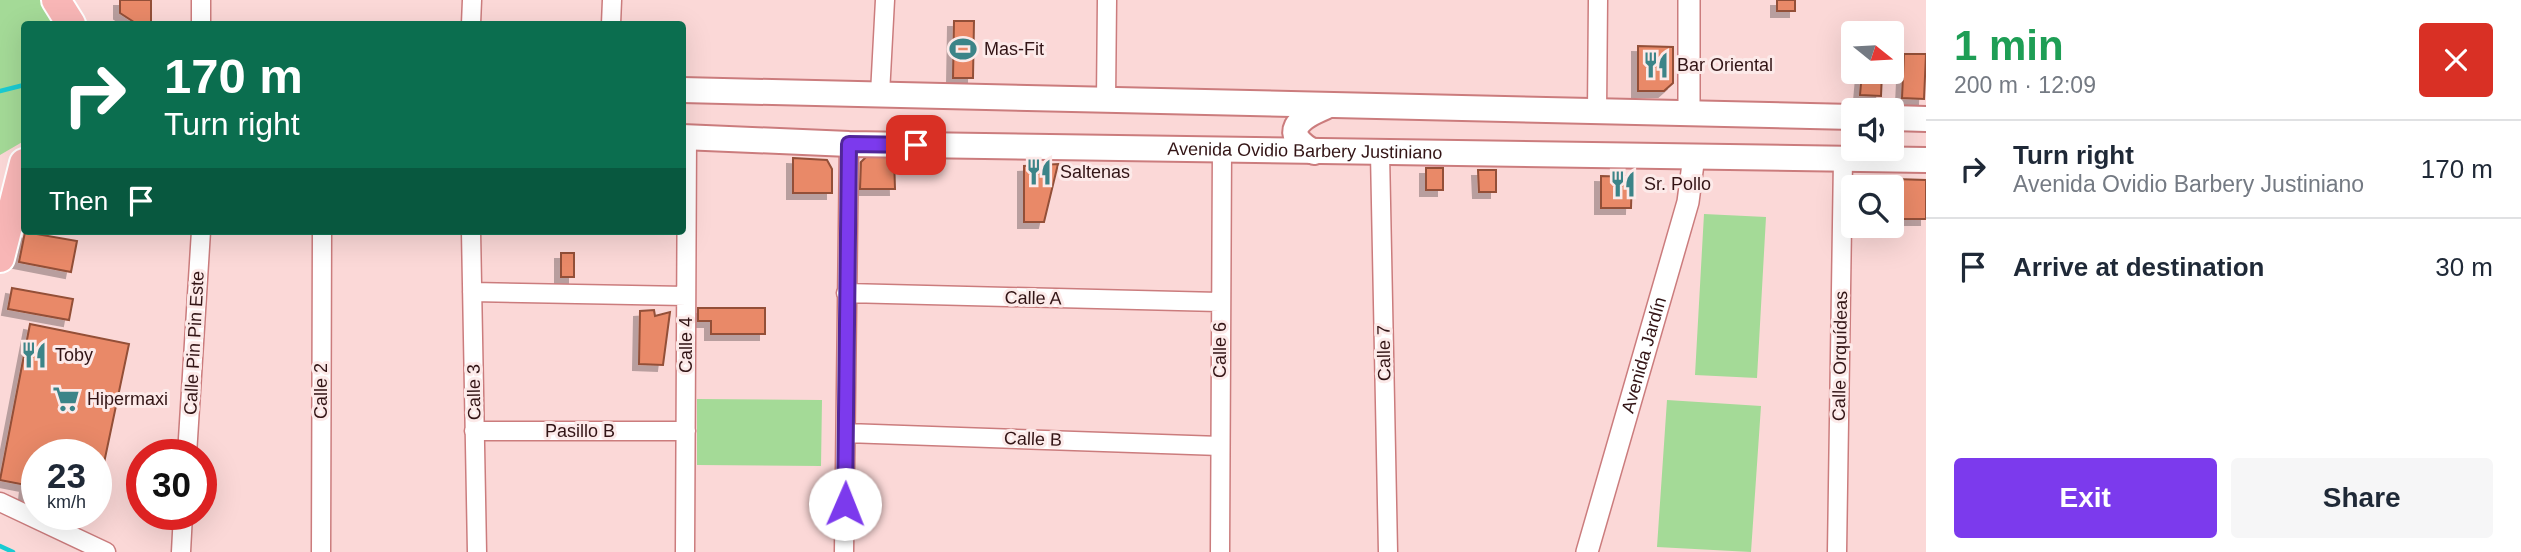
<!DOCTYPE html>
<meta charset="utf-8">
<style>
body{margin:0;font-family:Helvetica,sans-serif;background:#f6f6f7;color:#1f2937;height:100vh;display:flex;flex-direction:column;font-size:26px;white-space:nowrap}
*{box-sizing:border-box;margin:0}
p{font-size:23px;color:#747a83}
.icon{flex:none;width:38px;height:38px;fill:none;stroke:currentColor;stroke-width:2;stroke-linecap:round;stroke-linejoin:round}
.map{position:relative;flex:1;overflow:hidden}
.drawer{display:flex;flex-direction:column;background:#fff;width:595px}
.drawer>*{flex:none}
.top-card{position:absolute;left:21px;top:21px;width:665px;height:214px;border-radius:7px;box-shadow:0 7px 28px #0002;background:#0b6e4f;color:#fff;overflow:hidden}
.needle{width:46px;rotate:108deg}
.tools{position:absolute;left:1841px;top:21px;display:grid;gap:14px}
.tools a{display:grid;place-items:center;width:63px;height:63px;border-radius:7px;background:#fff;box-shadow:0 7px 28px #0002;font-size:35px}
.speed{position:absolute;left:21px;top:439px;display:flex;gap:14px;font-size:35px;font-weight:700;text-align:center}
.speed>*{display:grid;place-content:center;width:91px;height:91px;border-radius:50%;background:#fff;box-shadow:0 7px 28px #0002;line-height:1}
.speed small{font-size:18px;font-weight:400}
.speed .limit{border:10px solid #d22;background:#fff;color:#111}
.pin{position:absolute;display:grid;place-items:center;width:60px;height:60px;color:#fff;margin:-30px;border-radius:14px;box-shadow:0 4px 10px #0006}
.me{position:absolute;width:77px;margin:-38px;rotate:1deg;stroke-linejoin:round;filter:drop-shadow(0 0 5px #0008)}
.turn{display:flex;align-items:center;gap:24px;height:147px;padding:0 28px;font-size:32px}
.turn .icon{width:91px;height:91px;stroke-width:2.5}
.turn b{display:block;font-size:49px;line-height:60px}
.then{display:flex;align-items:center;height:66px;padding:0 28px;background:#0003;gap:14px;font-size:26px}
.round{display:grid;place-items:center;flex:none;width:74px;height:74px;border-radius:7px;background:#f6f6f7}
.head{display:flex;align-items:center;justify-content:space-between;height:119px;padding:0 28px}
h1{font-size:42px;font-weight:700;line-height:52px;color:#1e9e55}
.action{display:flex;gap:14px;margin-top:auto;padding:14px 28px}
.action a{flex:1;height:80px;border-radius:7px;background:#7c3aed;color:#fff;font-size:28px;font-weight:700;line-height:80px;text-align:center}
.action a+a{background:#f6f6f7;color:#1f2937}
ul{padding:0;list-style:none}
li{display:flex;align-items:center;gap:21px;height:98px;padding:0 28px;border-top:2px solid #e0e1e3}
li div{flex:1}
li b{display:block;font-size:26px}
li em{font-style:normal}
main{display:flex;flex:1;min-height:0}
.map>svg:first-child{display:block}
.green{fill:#a4da97}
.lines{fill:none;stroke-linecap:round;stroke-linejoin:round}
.stream{stroke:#1acbd2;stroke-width:4.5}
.building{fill:#e98968;stroke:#934f37;stroke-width:2;filter:url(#shadow)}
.minor-casing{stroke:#cb7c7d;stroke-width:21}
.tertiary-casing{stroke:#cb7c7d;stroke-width:24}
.secondary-casing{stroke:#cb7c7d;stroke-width:28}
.trunk-casing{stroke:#fff;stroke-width:32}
.minor{stroke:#fff;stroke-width:18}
.tertiary{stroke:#fff;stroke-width:21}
.secondary{stroke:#fff;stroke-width:24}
.trunk{stroke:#f8b6b6;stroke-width:28}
.route-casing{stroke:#51269a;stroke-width:18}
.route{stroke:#7c3aed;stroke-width:12}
.labels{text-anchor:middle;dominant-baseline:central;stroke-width:6;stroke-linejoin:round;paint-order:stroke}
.poi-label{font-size:18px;fill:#321415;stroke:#fceae9;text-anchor:start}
.street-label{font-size:18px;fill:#321415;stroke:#fceae9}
</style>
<main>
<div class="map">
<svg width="1926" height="552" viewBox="0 0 1926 552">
<defs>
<filter id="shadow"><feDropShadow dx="-6" dy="6" stdDeviation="0" flood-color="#0004"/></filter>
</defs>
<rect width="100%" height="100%" fill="#fbd8d7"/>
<!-- green -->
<path class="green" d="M0,0H42L57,24H24V141L0,155Z
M1704,214L1766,217L1757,378L1695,375Z
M697,399L822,400L821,466L697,465Z
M1667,400L1761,406L1751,552L1657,547Z"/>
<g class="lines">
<!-- stream -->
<path class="stream" d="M0,91L24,85
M0,546L13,552"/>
</g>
<!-- building -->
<path class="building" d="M120,0H151V24H137L120,13Z
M1777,0H1795V11H1777Z
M954,21H974L973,78H953Z
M1638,46L1673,47V83L1664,91H1638Z
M1904,54H1926L1924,99L1902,98Z
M1862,72L1882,73L1881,96L1860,95Z
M867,156L894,157L895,189H860L861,162Z
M793,158L827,160L832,169V193H793Z
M1058,164L1044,222H1024V166Z
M1426,168H1443V190H1426Z
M1478,170H1496V192H1479Z
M1601,176L1632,177L1631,208H1601Z
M1895,179L1926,180V219H1894Z
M25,232L77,241L71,272L19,262Z
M561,253H574V277H561Z
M12,288L73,299L69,320L8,309Z
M698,308H765V334H711V321H698Z
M654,310L655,316L670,312L663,365L639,364L640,311Z
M30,324L129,344L96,501V455H37V496L25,494L26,485L0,480Z"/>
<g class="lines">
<!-- minor casing -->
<g class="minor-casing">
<path id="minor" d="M201,24V0
M471,24L472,0
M611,24L612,0
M880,94L885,0
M1106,100L1107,0
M1597,111L1598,0
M1380,153L1388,552
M471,231L477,552
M472,292L686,296
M846,293L1219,302
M474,431H686
M846,433L1220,446
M187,455L201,231
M0,502L106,552
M181,552L183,514
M321,552L322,231
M685,552L687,137
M844,552L849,144
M1220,552L1222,148
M1837,552L1843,159"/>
</g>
<!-- tertiary casing -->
<g class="tertiary-casing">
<g id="tertiary">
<path d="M1689,0V111"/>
<path id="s1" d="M1587,552L1688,202L1694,156"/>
</g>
</g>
<!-- secondary casing -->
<g class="secondary-casing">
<g id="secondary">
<path d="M682,90L1853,117"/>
<path d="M1892,118L1926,119"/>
<path id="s2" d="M682,137L849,144L1926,160"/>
<path d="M1314,152C1279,133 1299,118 1325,107"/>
</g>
</g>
<!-- trunk casing -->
<g class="trunk-casing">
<path id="trunk" d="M56,0L71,24
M0,258L24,163"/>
</g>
<!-- minor -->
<use href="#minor" class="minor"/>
<!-- tertiary -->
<use href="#tertiary" class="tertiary"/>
<!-- secondary -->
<use href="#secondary" class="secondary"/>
<!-- trunk -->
<use href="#trunk" class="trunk"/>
</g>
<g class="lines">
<!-- route casing -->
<g class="route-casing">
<path id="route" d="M845,504L849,144L916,145"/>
</g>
<!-- route -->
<use href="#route" class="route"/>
</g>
<!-- icons -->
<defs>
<g id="stadium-bare" transform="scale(2.1)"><path d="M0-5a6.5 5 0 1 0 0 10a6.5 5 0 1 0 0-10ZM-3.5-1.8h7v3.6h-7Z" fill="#3c8488" stroke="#fceae9" stroke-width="2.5" paint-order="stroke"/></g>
<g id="restaurant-bare" transform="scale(2.1)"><path d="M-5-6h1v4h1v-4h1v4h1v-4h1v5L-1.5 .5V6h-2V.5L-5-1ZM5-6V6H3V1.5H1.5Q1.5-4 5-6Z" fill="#3c8488" stroke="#fceae9" stroke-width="2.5" paint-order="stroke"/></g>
<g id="supermarket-bare" transform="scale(2.1)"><path d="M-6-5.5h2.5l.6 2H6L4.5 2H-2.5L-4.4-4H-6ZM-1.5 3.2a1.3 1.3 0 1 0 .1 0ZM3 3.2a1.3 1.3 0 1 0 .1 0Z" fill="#3c8488" stroke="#fceae9" stroke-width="2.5" paint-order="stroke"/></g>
</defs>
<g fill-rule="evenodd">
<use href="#stadium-bare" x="963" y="49"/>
<use href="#restaurant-bare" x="1656" y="65"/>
<use href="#restaurant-bare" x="1039" y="172"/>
<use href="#restaurant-bare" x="1623" y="184"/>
<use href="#restaurant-bare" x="34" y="355"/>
<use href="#supermarket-bare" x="66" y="399"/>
</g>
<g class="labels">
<!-- poi labels -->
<g class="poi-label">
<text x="984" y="49">Mas-Fit</text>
<text x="1677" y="65">Bar Oriental</text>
<text x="1060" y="172">Saltenas</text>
<text x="1644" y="184">Sr. Pollo</text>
<text x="55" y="355">Toby</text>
<text x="87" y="399">Hipermaxi</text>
</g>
<!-- street labels -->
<g class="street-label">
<text stroke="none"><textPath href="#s2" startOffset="623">Avenida Ovidio Barbery Justiniano</textPath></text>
<text transform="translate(1033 298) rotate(1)">Calle A</text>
<text transform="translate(194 343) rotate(-87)">Calle Pin Pin Este</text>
<text transform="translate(686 345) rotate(-90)">Calle 4</text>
<text transform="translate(1220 350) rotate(-90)">Calle 6</text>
<text transform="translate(1384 353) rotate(-91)">Calle 7</text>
<text stroke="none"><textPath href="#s1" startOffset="205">Avenida Jardín</textPath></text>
<text transform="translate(1840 356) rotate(-89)">Calle Orquídeas</text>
<text transform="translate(321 391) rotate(-90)">Calle 2</text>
<text transform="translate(474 392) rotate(-91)">Calle 3</text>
<text x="580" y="431">Pasillo B</text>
<text transform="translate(1033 439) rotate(2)">Calle B</text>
</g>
</g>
</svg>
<div class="tools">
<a><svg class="needle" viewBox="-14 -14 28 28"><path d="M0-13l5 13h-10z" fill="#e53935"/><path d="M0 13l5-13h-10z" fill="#747a83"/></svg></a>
<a><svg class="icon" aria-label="sound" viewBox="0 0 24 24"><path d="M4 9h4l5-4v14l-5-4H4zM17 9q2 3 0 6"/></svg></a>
<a><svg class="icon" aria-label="search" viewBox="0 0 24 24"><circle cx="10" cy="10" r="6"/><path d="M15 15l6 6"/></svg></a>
</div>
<div class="speed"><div>23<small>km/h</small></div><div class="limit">30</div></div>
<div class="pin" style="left:916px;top:145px;background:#d93025"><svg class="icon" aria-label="arrive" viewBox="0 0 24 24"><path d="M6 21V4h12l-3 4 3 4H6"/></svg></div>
<svg class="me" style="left:845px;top:504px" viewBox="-20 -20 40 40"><circle r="19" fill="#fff"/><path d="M0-13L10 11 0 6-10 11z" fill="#7c3aed"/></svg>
<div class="top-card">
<div class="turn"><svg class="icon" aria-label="right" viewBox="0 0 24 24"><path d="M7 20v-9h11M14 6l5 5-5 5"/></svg><div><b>170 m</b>Turn right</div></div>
<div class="then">Then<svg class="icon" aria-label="arrive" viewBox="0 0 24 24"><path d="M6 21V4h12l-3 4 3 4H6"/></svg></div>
</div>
</div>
<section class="drawer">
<div class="head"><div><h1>1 min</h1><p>200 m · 12:09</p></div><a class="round" style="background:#d93025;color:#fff"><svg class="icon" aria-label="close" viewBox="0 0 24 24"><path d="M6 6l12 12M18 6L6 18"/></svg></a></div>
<ul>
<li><svg class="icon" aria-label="right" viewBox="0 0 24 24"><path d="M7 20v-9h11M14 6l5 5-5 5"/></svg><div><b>Turn right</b><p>Avenida Ovidio Barbery Justiniano</p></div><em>170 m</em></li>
<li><svg class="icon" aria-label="arrive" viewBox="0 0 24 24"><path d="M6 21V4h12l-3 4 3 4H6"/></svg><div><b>Arrive at destination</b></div><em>30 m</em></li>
</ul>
<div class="action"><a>Exit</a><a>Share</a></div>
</section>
</main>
